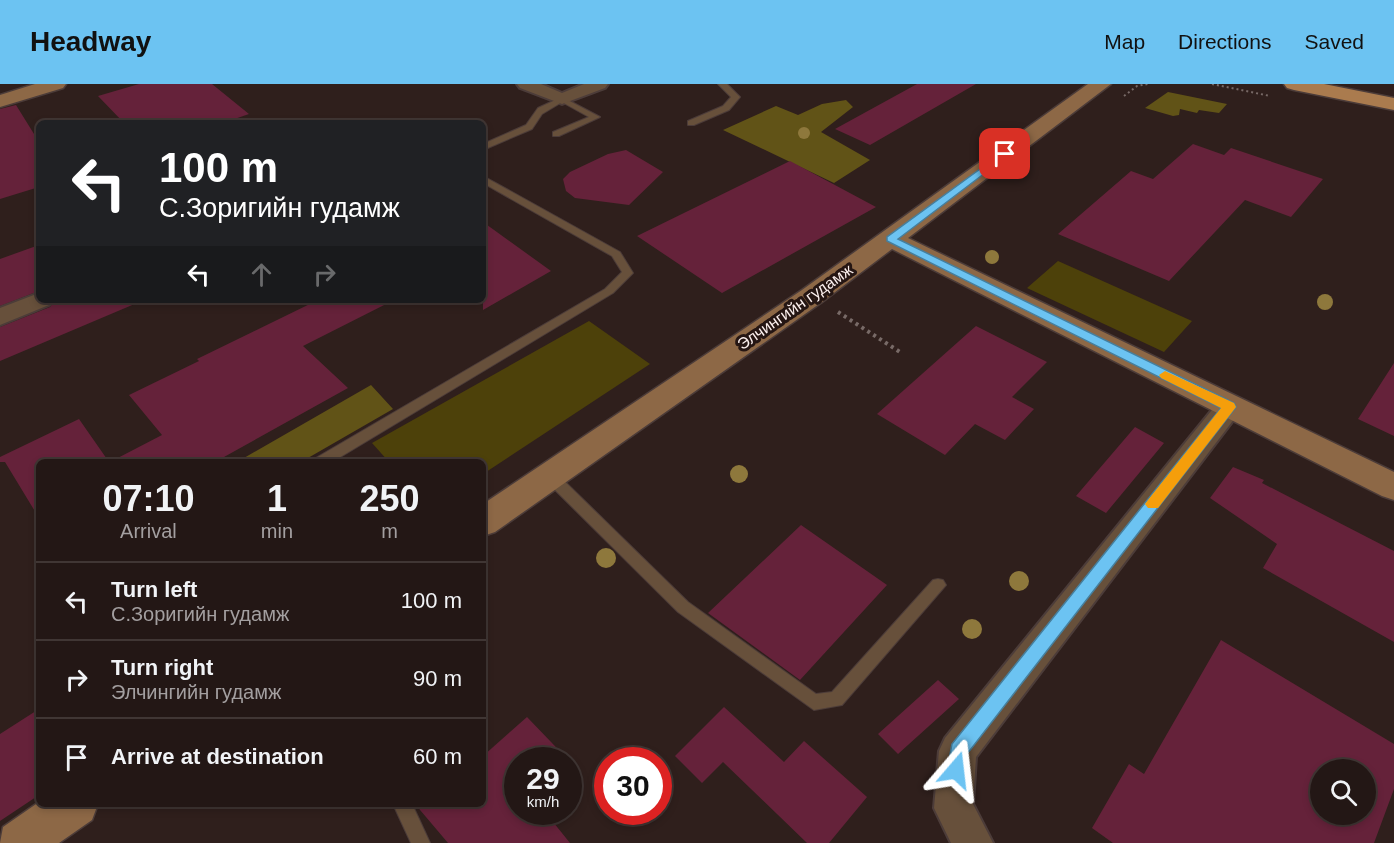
<!DOCTYPE html>
<meta charset="utf-8">
<style>
body{margin:0;font-family:Arial,sans-serif;background:#2f2422;color:#f1f3f6;height:100vh;display:flex;flex-direction:column;font-size:22px;white-space:nowrap}
*{box-sizing:border-box;margin:0}
p{font-size:20px;color:#a39fa0}
.icon{flex:none;width:33px;height:33px;fill:none;stroke:currentColor;stroke-width:2;stroke-linecap:round;stroke-linejoin:round}
.map{position:relative;flex:1;overflow:hidden}
.details{position:absolute;left:36px;top:375px;width:450px;height:348px;display:flex;flex-direction:column;background:#231715;border-radius:9px;box-shadow:0 3px 9px #0003,0 0 0 2px #403634}
.details>*{flex:none}
.guide{position:absolute;left:36px;top:36px;width:450px;height:183px;border-radius:9px;box-shadow:0 3px 9px #0003,0 0 0 2px #403634;background:#202124;color:#fff;overflow:hidden}
.tools{position:absolute;left:1310px;top:675px;display:grid;gap:12px}
.tools a{display:grid;place-items:center;width:66px;height:66px;border-radius:50%;background:#231715;box-shadow:0 3px 9px #0003,0 0 0 2px #403634;font-size:30px}
.speed{position:absolute;left:504px;top:663px;display:flex;gap:12px;font-size:30px;font-weight:700;text-align:center}
.speed>*{display:grid;place-content:center;width:78px;height:78px;border-radius:50%;background:#231715;box-shadow:0 3px 9px #0003,0 0 0 2px #403634;line-height:1}
.speed small{font-size:15px;font-weight:400}
.speed .limit{border:9px solid #d22;background:#fff;color:#111}
.pin{position:absolute;display:grid;place-items:center;width:51px;height:51px;color:#fff;margin:-26px;border-radius:12px;box-shadow:0 3px 9px #0006}
.me{position:absolute;width:66px;margin:-33px;rotate:17deg;stroke-linejoin:round;filter:drop-shadow(0 0 4px #0008)}
.turn{display:flex;align-items:center;gap:21px;height:126px;padding:0 24px;font-size:27px}
.turn .icon{width:78px;height:78px;stroke-width:2.5}
.turn b{display:block;font-size:42px;line-height:51px}
.lanes{display:flex;align-items:center;height:57px;padding:0 24px;background:#0003;justify-content:center;gap:30px;direction:ltr}
.lanes .off{opacity:.35}
.eta{display:flex;justify-content:space-evenly;align-items:center;height:102px;text-align:center}
.eta b{font-size:36px;font-weight:700;line-height:42px}
ul{padding:0;list-style:none}
li{display:flex;align-items:center;gap:18px;height:78px;padding:0 24px;border-top:2px solid #403634}
li div{flex:1}
li b{display:block;font-size:22px}
li em{font-style:normal}
header{display:flex;align-items:center;gap:36px;box-sizing:border-box;height:84px;padding:0 30px;background:#6cc3f2;color:#111}
header strong{font-size:28px}
nav{display:flex;gap:33px;margin-inline-start:auto;font-size:21px}
.map>svg:first-child{display:block}
.green{fill:#4d410a}
.forest{fill:#615317}
.building{fill:#65223a;fill-rule:evenodd}
.lines{fill:none;stroke-linecap:round;stroke-linejoin:round}
.lane-casing{stroke:#4c3c39;stroke-width:2}
.street-casing{stroke:#4c3c39;stroke-width:4}
.secondary-casing{stroke:#4c3c39;stroke-width:3}
.primary-casing{stroke:#4c3c39;stroke-width:3}
.path-far1{stroke:#786a67;stroke-width:2;stroke-dasharray:2 3;stroke-linecap:butt}
.path{stroke:#786a67;stroke-width:4;stroke-dasharray:3 4;stroke-linecap:butt}
.lane{fill:#67503b;fill-rule:evenodd}
.street{fill:#67503b;fill-rule:evenodd}
.secondary{fill:#8d6846;fill-rule:evenodd}
.primary{fill:#aa7b4e;fill-rule:evenodd}
.tree{fill:#8e783c}
.route{fill:#6cc3f2;stroke:#467f9d;stroke-width:1.5}
.slow{fill:#f59e0b}
.labels{text-anchor:middle;dominant-baseline:central;stroke-width:6;stroke-linejoin:round;paint-order:stroke}
.street-label{font-size:16px;fill:#fcf0ee;stroke:#251613}
</style>
<header>
<strong>Headway</strong>
<nav><a>Map</a><a>Directions</a><a>Saved</a></nav>
</header>
<div class="map">
<svg width="1394" height="759" viewBox="0 0 1394 759">
<rect width="100%" height="100%" fill="#2f1f1c"/>
<!-- green -->
<path class="green" d="M1058,177L1192,237L1164,268L1027,204Z
M589,237L650,280L483,390V378H389L372,359Z"/>
<!-- forest -->
<path class="forest" d="M1168,8L1227,20L1219,29L1199,26L1197,29L1180,25L1179,31L1173,32L1145,24Z
M846,16L853,23L821,48L870,76L834,99L723,46L776,22L798,31L822,20Z
M371,301L393,325L301,378H237Z"/>
<!-- building -->
<path class="building" d="M139,0H212L249,30L223,39H124L98,12Z
M917,0H976L870,61L835,45Z
M16,21L39,58V103L0,115V25Z
M1193,60L1224,71L1231,64L1323,95L1291,133L1245,116L1169,197L1058,150L1131,87L1153,95Z
M626,66L663,88L629,121L575,114L566,107L563,95L570,88L608,70Z
M790,77L876,123L722,209L637,152Z
M483,138L551,187L483,226Z
M39,161V207L0,222V175Z
M55,216H144L0,277V243L50,223Z
M318,216H394L303,262L348,304L215,378H110L162,351L129,311L199,277L197,275Z
M976,242L1047,278L1012,313L1034,325L1005,356L975,340L945,371L877,330Z
M1394,279V352L1358,335Z
M79,335L109,378H39V434L5,378H0V373Z
M1135,343L1164,359L1106,429L1076,412Z
M1233,383L1264,396L1262,399L1394,467V558L1263,484L1277,460L1210,414Z
M801,441L887,501L800,596L708,529Z
M1221,556L1394,660V705L1374,759H1113L1092,744L1129,680L1144,690ZM1320,686H1365V730H1320Z
M938,596L959,615L898,670L878,650Z
M724,623L784,678L804,657L867,713L829,759H807L723,678L702,699L675,672Z
M39,625V711L0,737V650Z
M527,633L576,684L568,691V676H518V728H545L570,759H448L415,720H483V672Z"/>
<g class="lines">
<!-- lane casing -->
<g class="lane-casing">
<path id="lane" d="M718,0H727L740,13L729,26L694,41H688V37L723,22L731,13Z
M562,13L600,33L559,52H553V48L589,33L562,18L542,30L532,45L483,66V60L526,41L538,24Z
M483,92L620,168L633,189L613,209L332,378H314L316,374L605,205L622,188L612,172L483,99Z
M550,387L555,388L688,518L816,610L832,608L933,496L938,495L943,496L946,501L842,621L814,626L678,528L545,396L543,392L545,388Z
M393,720H412L430,759H411Z"/>
</g>
<!-- street casing -->
<g class="street-casing">
<path id="street" d="M517,0H541L562,9L584,0H608L605,4L562,20L520,4Z
M39,209V216H53L49,221L0,241V224Z
M1229,313L1238,316L1242,323L1238,330L976,673L973,720L993,759H951L934,724L939,667L945,654L1220,316Z"/>
</g>
<!-- secondary casing -->
<g class="secondary-casing">
<path id="secondary" d="M35,0H66L63,4L0,23V11Z
M1088,0H1111L908,154L1394,388V416L1382,412L892,165L822,218L495,448L483,452V420L802,206Z
M39,718V720H98L92,736L59,759H0L3,743Z"/>
</g>
<!-- primary casing -->
<g class="primary-casing">
<path id="primary" d="M1284,0H1324L1394,14V26L1294,6L1287,4Z"/>
</g>
<!-- path-far1 -->
<path class="path-far1" d="M1212,0L1270,12
M1124,12L1137,2L1148,0"/>
<!-- path -->
<path class="path" d="M838,228L900,268"/>
<!-- lane -->
<use href="#lane" class="lane"/>
<!-- street -->
<use href="#street" class="street"/>
<!-- secondary -->
<use href="#secondary" class="secondary"/>
<!-- primary -->
<use href="#primary" class="primary"/>
</g>
<!-- trees -->
<g class="tree">
<circle cx="804" cy="49" r="6"/>
<circle cx="992" cy="173" r="7"/>
<circle cx="1325" cy="218" r="8"/>
<circle cx="739" cy="390" r="9"/>
<circle cx="606" cy="474" r="10"/>
<circle cx="1019" cy="497" r="10"/>
<circle cx="972" cy="545" r="10"/>
</g>
<!-- route -->
<path class="route" d="M1002,69L1010,70L898,155L1234,319L1236,323L967,670L963,692L956,695L950,692L947,686L952,660L1221,324L887,157V153Z"/>
<!-- slow -->
<path class="slow" d="M1165,287L1234,319L1236,323L1158,424H1148L1145,420L1148,416L1221,324L1161,294L1159,291Z"/>
<g class="labels">
<!-- street labels -->
<g class="street-label">
<text transform="translate(795 223) rotate(-35)">Элчингийн гудамж</text>
</g>
</g>
</svg>
<div class="tools">
<a><svg class="icon" aria-label="search" viewBox="0 0 24 24"><circle cx="10" cy="10" r="6"/><path d="M15 15l6 6"/></svg></a>
</div>
<div class="speed"><div>29<small>km/h</small></div><div class="limit">30</div></div>
<div class="pin" style="left:1005px;top:70px;background:#d93025"><svg class="icon" aria-label="arrive" viewBox="0 0 24 24"><path d="M6 21V4h12l-3 4 3 4H6"/></svg></div>
<svg class="me" style="left:956px;top:686px" viewBox="-20 -20 40 40"><path d="M0-17L14 15 0 8-14 15z" fill="#6cc3f2" stroke="#fff" stroke-width="4"/></svg>
<div class="guide">
<div class="turn"><svg class="icon" aria-label="left" viewBox="0 0 24 24"><path d="M17 20v-9H6M10 6l-5 5 5 5"/></svg><div><b>100 m</b>С.Зоригийн гудамж</div></div>
<div class="lanes"><svg class="icon" aria-label="left" viewBox="0 0 24 24"><path d="M17 20v-9H6M10 6l-5 5 5 5"/></svg><svg class="icon off" aria-label="ahead" viewBox="0 0 24 24"><path d="M12 20V5M6 11l6-6 6 6"/></svg><svg class="icon off" aria-label="right" viewBox="0 0 24 24"><path d="M7 20v-9h11M14 6l5 5-5 5"/></svg></div>
</div>
<section class="details">
<div class="eta">
<div><b>07:10</b><p>Arrival</p></div>
<div><b>1</b><p>min</p></div>
<div><b>250</b><p>m</p></div>
</div>
<ul>
<li><svg class="icon" aria-label="left" viewBox="0 0 24 24"><path d="M17 20v-9H6M10 6l-5 5 5 5"/></svg><div><b>Turn left</b><p>С.Зоригийн гудамж</p></div><em>100 m</em></li>
<li><svg class="icon" aria-label="right" viewBox="0 0 24 24"><path d="M7 20v-9h11M14 6l5 5-5 5"/></svg><div><b>Turn right</b><p>Элчингийн гудамж</p></div><em>90 m</em></li>
<li><svg class="icon" aria-label="arrive" viewBox="0 0 24 24"><path d="M6 21V4h12l-3 4 3 4H6"/></svg><div><b>Arrive at destination</b></div><em>60 m</em></li>
</ul>
</section>
</div>
